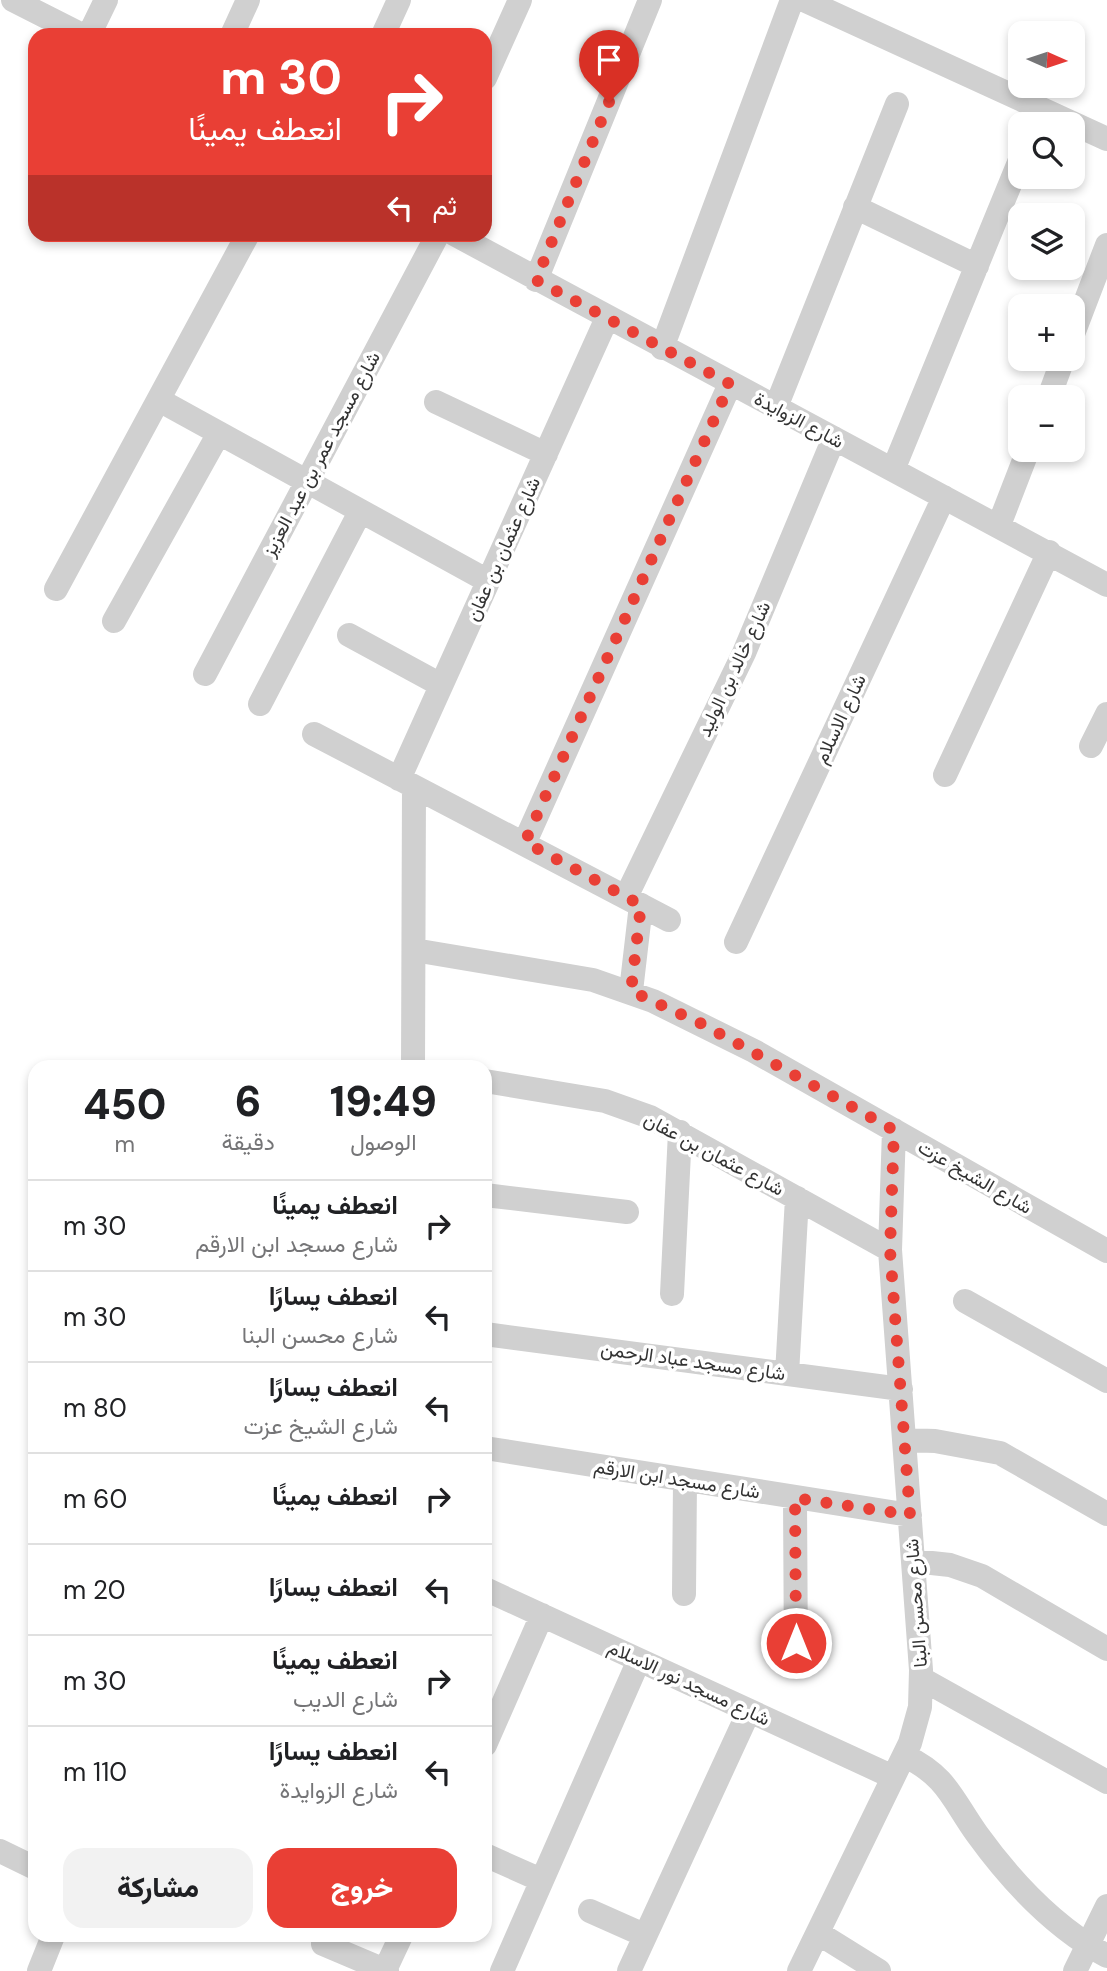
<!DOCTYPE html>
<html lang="ar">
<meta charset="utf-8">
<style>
body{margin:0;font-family:"DM Sans",Vazirmatn,sans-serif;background:#f2f2f2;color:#202124;direction:rtl;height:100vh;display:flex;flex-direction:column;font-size:26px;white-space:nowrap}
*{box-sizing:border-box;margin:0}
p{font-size:23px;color:#757577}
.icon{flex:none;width:38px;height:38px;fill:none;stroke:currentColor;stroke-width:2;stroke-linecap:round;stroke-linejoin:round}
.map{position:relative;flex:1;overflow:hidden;direction:ltr}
.details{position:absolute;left:28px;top:1060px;width:464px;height:882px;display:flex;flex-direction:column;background:#fff;border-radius:21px;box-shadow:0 4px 10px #0003;direction:rtl}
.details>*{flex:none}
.hud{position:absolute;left:28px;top:28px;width:464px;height:214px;border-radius:21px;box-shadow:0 4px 10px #0003;direction:rtl;background:#e93f35;color:#fff;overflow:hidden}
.needle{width:46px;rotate:93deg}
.controls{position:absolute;left:1008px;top:21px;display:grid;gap:14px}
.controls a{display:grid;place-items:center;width:77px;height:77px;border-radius:14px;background:#fff;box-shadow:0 4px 10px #0003;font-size:35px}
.pin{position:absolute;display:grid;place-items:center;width:60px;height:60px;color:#fff;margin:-72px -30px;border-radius:50% 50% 50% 0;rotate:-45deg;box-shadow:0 0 7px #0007}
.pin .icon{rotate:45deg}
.me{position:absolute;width:77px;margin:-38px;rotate:0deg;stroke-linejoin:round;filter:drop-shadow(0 0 5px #0008)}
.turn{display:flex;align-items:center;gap:24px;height:147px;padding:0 35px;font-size:32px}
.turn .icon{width:91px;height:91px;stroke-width:2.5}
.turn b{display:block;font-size:49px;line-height:60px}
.then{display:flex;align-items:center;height:66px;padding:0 35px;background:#0003;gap:14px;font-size:26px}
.eta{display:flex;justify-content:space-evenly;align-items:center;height:119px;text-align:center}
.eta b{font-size:42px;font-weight:800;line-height:49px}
.action{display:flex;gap:14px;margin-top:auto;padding:14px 35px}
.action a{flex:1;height:80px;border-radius:21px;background:#e93f35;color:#fff;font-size:28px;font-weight:800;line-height:80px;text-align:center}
.action a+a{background:#f2f2f2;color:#202124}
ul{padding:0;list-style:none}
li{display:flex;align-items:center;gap:21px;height:91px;padding:0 35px;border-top:2px solid #e0e0e0}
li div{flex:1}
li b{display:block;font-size:26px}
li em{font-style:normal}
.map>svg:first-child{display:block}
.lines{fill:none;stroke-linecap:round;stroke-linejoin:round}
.street{stroke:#d0d0d0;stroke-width:24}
.route{stroke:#e93f35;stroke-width:12;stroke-dasharray:0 21.6}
.labels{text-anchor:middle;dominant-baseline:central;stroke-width:7;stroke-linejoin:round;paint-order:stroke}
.street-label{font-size:19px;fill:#333;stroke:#fff}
</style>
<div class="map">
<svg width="1107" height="1971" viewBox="0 0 1107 1971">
<rect width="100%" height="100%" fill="#fff"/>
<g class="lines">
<!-- street -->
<path class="street" d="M13,0L82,35
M804,0L1107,139
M89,35L106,0
M232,35L248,0
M383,35L399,0
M485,78L520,0
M855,207L977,266
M454,234L1107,585
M536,280L650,0
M1073,334L1107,245
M662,348L792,0
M1049,397L1063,359
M159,400L488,581
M436,402L546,454
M776,407L897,104
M893,470L1020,160
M999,525L1028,450
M56,589L248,234
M114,621L219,433
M349,635L441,685
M205,674L438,234
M260,704L360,512
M314,734L669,920
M1091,746L1107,714
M945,775L1049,552
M399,779L607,318
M525,842L730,384
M626,897L744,653L834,438
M736,942L944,497
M414,950L593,980L653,1001L754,1051L1107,1251
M631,991L641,905
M413,1068L414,787
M485,1081L605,1101L650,1117L890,1250
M485,1195L627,1212
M672,1294L680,1132
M965,1301L1107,1381
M485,1334L901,1389
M787,1374L797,1198
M904,1440L935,1441L1000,1453L1107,1514
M485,1448L910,1515
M795,1498L796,1667
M913,1561L950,1565L982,1576L1107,1649
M485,1589L893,1777
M684,1594L685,1481
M922,1679L1107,1782
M485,1745L542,1615
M905,1756C947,1776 952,1799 977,1834C1011,1881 1055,1928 1107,1956
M0,1851L35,1868
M485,1855L541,1880
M590,1911L644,1935
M818,1933L879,1971
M323,1944L387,1971
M385,1970L401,1936
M39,1971L53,1936
M502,1971L639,1660
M629,1971L749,1711
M799,1971L910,1743L920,1707L921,1670L890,1250L894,1130
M1075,1971L1107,1906"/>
</g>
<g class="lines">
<!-- route -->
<path class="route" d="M609,102L536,280L730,384L525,842L641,905L631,991L702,1024L894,1130L890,1250L910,1515L795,1498L796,1643"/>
</g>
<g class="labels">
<!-- street labels -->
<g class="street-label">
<text transform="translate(799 420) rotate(28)">شارع الزوايدة</text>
<text transform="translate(321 454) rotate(-62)">شارع مسجد عمر بن عبد العزيز</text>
<text transform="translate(503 549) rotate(-66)">شارع عثمان بن عفان</text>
<text transform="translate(734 669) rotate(-65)">شارع خالد بن الوليد</text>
<text transform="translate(840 719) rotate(-65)">شارع الاسلام</text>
<text transform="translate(714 1154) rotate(28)">شارع عثمان بن عفان</text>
<text transform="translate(975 1177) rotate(30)">شارع الشيخ عزت</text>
<text transform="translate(693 1361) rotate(8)">شارع مسجد عباد الرحمن</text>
<text transform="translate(677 1479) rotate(9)">شارع مسجد ابن الارقم</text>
<text transform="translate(916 1603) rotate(-94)">شارع محسن البنا</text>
<text transform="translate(689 1683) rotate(25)">شارع مسجد نور الاسلام</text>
</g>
</g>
</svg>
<div class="controls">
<a><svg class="needle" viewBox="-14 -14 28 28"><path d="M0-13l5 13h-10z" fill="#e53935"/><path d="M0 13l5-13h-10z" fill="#757577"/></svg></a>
<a><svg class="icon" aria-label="search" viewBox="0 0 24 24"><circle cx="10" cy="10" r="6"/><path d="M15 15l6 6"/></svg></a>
<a><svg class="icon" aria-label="layers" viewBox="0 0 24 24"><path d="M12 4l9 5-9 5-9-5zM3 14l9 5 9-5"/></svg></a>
<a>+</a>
<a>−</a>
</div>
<div class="pin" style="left:609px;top:102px;background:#d93025"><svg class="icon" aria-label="arrive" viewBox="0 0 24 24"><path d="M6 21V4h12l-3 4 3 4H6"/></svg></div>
<svg class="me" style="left:796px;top:1643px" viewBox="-20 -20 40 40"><circle r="17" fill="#e93f35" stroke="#fff" stroke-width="3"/><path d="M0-11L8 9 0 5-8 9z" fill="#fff"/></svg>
<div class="hud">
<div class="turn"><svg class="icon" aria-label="right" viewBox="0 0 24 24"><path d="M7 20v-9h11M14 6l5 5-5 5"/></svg><div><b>30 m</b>انعطف يمينًا</div></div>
<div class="then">ثم<svg class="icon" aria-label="left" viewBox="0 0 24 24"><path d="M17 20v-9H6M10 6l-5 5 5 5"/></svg></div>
</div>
<section class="details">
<div class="eta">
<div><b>19:49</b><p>الوصول</p></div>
<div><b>6</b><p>دقيقة</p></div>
<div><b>450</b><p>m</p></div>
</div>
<ul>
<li><svg class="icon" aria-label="right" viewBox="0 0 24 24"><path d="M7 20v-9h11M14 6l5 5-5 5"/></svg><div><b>انعطف يمينًا</b><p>شارع مسجد ابن الارقم</p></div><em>30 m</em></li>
<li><svg class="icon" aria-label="left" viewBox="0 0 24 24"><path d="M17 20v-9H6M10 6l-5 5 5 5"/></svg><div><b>انعطف يسارًا</b><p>شارع محسن البنا</p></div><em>30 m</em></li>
<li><svg class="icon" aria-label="left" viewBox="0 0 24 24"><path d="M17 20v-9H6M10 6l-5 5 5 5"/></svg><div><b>انعطف يسارًا</b><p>شارع الشيخ عزت</p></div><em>80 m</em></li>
<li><svg class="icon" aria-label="right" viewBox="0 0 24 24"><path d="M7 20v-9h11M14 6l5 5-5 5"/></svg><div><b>انعطف يمينًا</b></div><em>60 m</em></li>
<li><svg class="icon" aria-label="left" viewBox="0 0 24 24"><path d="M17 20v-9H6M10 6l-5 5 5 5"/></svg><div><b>انعطف يسارًا</b></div><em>20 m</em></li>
<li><svg class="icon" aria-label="right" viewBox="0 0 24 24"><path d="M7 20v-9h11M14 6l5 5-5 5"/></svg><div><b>انعطف يمينًا</b><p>شارع الديب</p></div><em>30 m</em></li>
<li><svg class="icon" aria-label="left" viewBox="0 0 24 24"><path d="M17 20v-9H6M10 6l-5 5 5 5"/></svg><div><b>انعطف يسارًا</b><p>شارع الزوايدة</p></div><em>110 m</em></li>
</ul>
<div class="action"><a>خروج</a><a>مشاركة</a></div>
</section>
</div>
